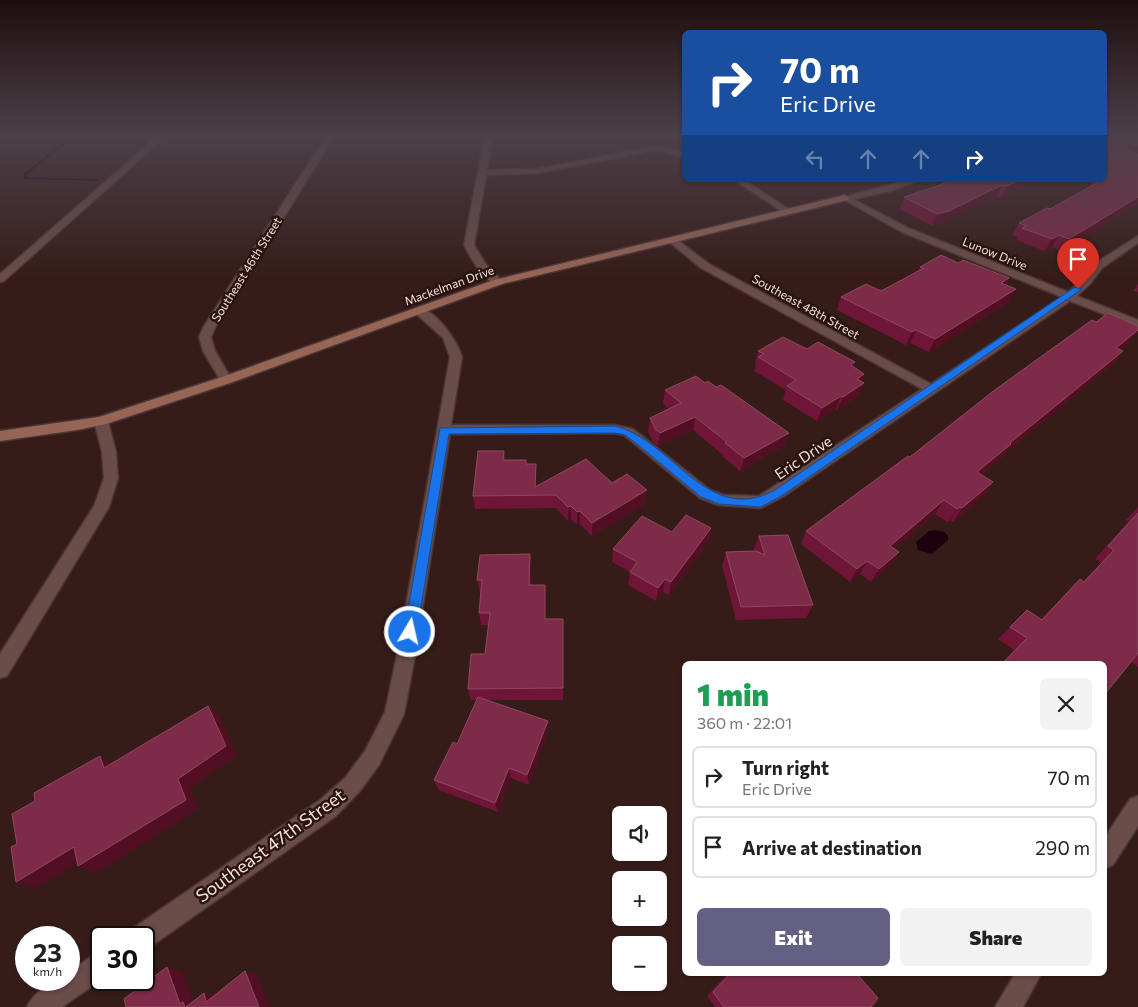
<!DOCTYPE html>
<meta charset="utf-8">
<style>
body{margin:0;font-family:Commissioner,sans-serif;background:#f2f2f2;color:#222;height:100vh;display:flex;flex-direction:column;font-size:19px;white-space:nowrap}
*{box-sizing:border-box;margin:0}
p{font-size:16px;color:#767676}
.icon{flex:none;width:28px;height:28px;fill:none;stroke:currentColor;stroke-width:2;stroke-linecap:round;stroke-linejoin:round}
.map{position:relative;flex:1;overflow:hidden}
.sheet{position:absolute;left:682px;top:661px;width:425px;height:315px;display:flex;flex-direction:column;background:#fff;border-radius:8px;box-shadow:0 1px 4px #0004}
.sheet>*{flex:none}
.hud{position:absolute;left:682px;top:30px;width:425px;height:152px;border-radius:8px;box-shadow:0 1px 4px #0004;background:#1a4fa0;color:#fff;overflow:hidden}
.controls{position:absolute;left:612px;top:806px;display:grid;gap:10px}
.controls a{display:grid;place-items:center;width:55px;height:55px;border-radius:8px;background:#fff;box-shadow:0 1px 4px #0004;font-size:25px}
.speed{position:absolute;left:15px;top:926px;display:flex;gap:10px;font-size:25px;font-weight:700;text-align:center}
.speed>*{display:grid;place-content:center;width:65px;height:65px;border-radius:50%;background:#fff;box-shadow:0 1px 4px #0004;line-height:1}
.speed small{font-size:12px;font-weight:400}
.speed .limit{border:2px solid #111;border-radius:8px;background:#fff;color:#111}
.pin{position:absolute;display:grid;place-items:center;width:42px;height:42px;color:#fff;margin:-51px -21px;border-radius:50% 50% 50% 0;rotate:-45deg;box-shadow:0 0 5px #0007}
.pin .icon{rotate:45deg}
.me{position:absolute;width:55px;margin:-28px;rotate:9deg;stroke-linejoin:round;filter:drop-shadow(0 0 4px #0008)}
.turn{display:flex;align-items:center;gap:18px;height:105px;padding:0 15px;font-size:22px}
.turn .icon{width:65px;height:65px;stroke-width:2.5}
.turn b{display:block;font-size:35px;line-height:42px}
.lanes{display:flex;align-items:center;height:48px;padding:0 15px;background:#0003;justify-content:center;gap:25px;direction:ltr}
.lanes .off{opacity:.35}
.round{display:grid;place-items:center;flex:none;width:52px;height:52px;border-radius:8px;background:#f2f2f2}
.headline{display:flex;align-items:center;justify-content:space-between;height:85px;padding:0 15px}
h1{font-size:30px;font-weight:800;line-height:38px;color:#1e9e55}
.cta{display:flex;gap:10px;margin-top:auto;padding:10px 15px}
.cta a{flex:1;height:58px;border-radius:8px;background:#646083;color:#fff;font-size:20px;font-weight:800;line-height:58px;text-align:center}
.cta a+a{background:#f2f2f2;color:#222}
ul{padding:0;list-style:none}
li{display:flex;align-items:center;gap:15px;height:62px;margin:0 10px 8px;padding:0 5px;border:2px solid #e0e0e0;border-radius:8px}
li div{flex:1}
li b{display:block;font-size:19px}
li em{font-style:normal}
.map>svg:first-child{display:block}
.water{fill:#1d000f}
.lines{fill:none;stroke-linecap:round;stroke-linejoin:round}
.stream{fill:#1d000f;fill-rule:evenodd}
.street-casing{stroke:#4c3635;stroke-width:3}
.secondary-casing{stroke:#4c3635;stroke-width:3}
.street{fill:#6a4c49;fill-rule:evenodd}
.secondary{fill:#966555;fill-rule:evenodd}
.wall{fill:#6f1537}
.shaded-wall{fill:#520f23}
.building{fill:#7d2b49;stroke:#904861}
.route{fill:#1a73e8;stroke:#114b97}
.labels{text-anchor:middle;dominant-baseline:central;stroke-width:5;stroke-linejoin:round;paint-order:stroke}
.far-street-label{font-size:12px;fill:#f5e2e0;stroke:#2b1310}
.street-label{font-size:15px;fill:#f5e2e0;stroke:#2b1310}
.near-street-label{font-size:18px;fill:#f5e2e0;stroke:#2b1310}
</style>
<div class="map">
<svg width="1138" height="1007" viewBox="0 0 1138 1007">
<rect width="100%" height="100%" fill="#361c19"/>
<!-- water -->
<path class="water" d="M936,530L944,532L948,536V540L932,554L918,550L916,542L929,531Z"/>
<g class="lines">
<!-- stream -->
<path class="stream" d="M73,135H77L26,175L27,177L97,179L99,180L98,181L24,179L23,174Z"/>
<!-- street casing -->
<g class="street-casing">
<path id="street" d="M159,135H167L4,281L0,282V274Z
M327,135H335L216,326L211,337L215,351L232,380L230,383H222L203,351L199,337L204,326Z
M485,135H493L487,170L538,169L656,146L685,153V157L656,150L538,173L486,175L474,245L485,263L503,282L498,285C483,281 471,258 464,245Z
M734,180H744L793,212L792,214H786Z
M907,180H919L891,191L853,199L908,228L1068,292L1082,280L1094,264L1138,236V243L1102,268L1090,284L1077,296L1138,320V327L1070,301L784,496L761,508L718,505L700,498L624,435L615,433L450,434L416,650L404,714L379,765L359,792L336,816L150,947L144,949V938H129L132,929L320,800L345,778L365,751L385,712L398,650L450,357L443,338L415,313L414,311L415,309C433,304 458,342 462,357L451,425H615L633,429L710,490L724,495L759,496L922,389L701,268L667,240L672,237L675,238L709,264L931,384L1062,297L902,232L841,198Z
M101,417L106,418L108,421L116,452L118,478L109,507L7,676L0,678V654L94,506L104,478L102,452L94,421L96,418Z
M1138,796V826L1113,865L1105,868V837L1130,799Z
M101,953V980L62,1007H27C34,992 53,980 69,980V972L92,956Z
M1015,974H1041L1023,1007H995Z"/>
</g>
<!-- secondary casing -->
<g class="secondary-casing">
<path id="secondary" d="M845,195L849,198L848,200L502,284L230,383L106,424L77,430L0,441V431L99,417L222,377L494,280Z"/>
</g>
<!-- street -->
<use href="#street" class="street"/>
<!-- secondary -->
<use href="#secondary" class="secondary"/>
</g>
<!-- wall -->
<path class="wall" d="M1105,135H1138V204L1062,251L1052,247L1045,251L1016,240L1018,237L1012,235L1019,223L1050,209L1094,184L1079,180H1105Z
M1038,180L1001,198L997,196L944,223L932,226L900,209L904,197L940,185Z
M958,263L1009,278L1006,285L1009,302L929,352L910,343L906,345L837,310L841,297L881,291L918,271L920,267Z
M1138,284V292L1133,291Z
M1131,340L1120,349L1123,351L1113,364L1005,453L1002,457L981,475L993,482L984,495L953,522L950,520L948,522L935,514L894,549L899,552L891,565L871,582L860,574L850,582L801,544L806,531L910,457Z
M807,349L853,367L864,374L861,381L864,383L858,396L837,410L836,409L817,421L783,400L786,390L754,371L756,365L755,364L758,351Z
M705,383L716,387L789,433L784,446L740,471L722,456L723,455L693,430L658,446L654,443L648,432L650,418L669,409L663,404L665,390Z
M504,451L505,460L526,464H536V486L612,483L645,504L592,536L580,524L577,525L571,519L568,521L556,508L475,509L473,496Z
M1138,507V667L1131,662L1105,664H1001L1014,650L998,639L1027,610L1041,619L1080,579L1083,582L1101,563L1095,559L1129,521L1126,520Z
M711,528L708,542L669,595L663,592L656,601L628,585L630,572L612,562L613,549L672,532Z
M759,536L813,605L806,618L736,620L722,565L726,552L754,551V549Z
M530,554L531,567V585H545L546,619H563V700H486L548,721V731L529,785L511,778L498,812L439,790L434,780L457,744L477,700H471L468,689L485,654L488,625H481L479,613L481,593H480L477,580Z
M727,974H857L871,1007H715L707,996Z"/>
<!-- shaded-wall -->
<path class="shaded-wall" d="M1020,180H1038L1001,198L1007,186Z
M1002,185L997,196L944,223L932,226L937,214Z
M1138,197V204L1062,251L1069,239Z
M1059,235L1052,247L1045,251L1052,239Z
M1009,278L1002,291L1001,283Z
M1016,289L1009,302L929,352L935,339Z
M916,330L910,343L906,345L912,332Z
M1138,330V332L1131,340L1106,361L1116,348Z
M1123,351L1113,364L1005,453L1002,457L968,486L977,472L1010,443Z
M864,374L859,386L864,383L858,396L837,410L843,397L857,379Z
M841,396L836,409L817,421L822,408Z
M695,417L693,430L658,446L660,433Z
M789,433L784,446L740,471L744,458Z
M536,464V495L535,487Z
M993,482L984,495L953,522L962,508Z
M647,490L645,504L592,536V523Z
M944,500L935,514L882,559L890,546Z
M571,506V519L568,521V507Z
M959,507L950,520L948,522L957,509Z
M580,511V524L577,525V512Z
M711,528L708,542L669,595L671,582Z
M899,552L891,565L871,582L879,569Z
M530,554L531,567L530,598L529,585Z
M867,561L860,574L850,582L857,569Z
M665,579L663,592L656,601L658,588Z
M545,585L546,597V632L545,619Z
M208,706L219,717L237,756L190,788L198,809L95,874L78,866Z
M548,721V731L529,785L527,775Z
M100,756L115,766L104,768Z
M509,768L511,778L498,812L495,803Z
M74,847L91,855L36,888L16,882Z
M167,967L182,971L194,1004L199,1007H185L180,1004Z
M245,971L257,975L270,1007H259Z
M204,993L218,997L206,1002Z"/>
<!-- building -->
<path class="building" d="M1105,135H1138V146L1112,139L1109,140L1110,145L1138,154V197L1069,239L1059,235L1052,239L1022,228L1027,226L1019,223L1047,208L1050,209L1102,180H1105V178L1110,176L1105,175Z
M950,180H1020L1007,186L1002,185L949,211L937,214L904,197L940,185Z
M941,255L958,263L963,260L1009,278L1001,283L1016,289L935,339L916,330L912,332L841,297L866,284L881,291L924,268L920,267Z
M1108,313L1138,326V330L1116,348L1123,351L1010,443L1011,444L977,472L993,482L962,508L959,507L957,509L944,500L890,546L899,552L879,569L867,561L857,569L806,531L908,456L910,457L996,389L1092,320L1096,322Z
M783,337L807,349L818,342L855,362L851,365L864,374L857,379L864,383L843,397L841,396L822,408L787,386L796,380L758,357L764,354L758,351Z
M696,376L705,383L708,381L716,387L721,385L789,433L744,458L725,443L727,442L695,417L660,433L656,430L650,418L681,403L665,390Z
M478,451H504L503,460H526V464H536L535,487L586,459L612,483L627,474L647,490L592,523L580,511L577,512L571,506L568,507L556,495L473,496Z
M1138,513V653L1105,694V664H1002L1027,638L1010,627L1027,610L1042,620L1080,579L1084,582L1114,550L1108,546Z
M686,515L711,528L671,582L665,579L658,588L630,572L637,562L613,549L642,516L672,532Z
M788,535L813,605L741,607L726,552L756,551L765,555L759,536Z
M530,554L529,585H545V619H563V688L468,689L471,654H485L490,613H479L482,580H477L480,555Z
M478,697L548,721L527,775L509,768L495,803L434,780L453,742L457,744Z
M208,706L226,746L178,779L186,800L78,866L74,847L16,882L11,847L17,844L12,814L35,801L34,793L100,756L104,768Z
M167,967L180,1004L183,1002L185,1007H126L124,999Z
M245,971L259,1007H186L204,993L206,1002Z
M730,974H857L878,998L871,1007H724L713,992Z"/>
<!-- sky -->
<linearGradient id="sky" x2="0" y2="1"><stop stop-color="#1e0f0e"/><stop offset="0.49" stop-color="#4c4049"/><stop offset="1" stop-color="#4c4049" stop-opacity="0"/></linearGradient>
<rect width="1138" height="276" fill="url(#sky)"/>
<!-- route -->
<path class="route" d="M1075,287L1082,289L783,495L761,507L719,504L701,497L637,444L625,435L615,433L449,434L417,632L415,636L410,638L406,636L404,632L440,428L615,426C673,440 707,527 775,490Z"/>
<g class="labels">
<!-- far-street labels -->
<g class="far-street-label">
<text transform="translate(995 253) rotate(22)">Lunow Drive</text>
<text transform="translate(246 269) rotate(-58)">Southeast 46th Street</text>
<text transform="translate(449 285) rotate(-20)">Mackelman Drive</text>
<text transform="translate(806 306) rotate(29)">Southeast 48th Street</text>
</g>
<!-- street labels -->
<g class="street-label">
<text transform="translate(803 457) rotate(-34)">Eric Drive</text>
</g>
<!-- near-street labels -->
<g class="near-street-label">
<text transform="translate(270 845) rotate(-36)">Southeast 47th Street</text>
</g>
</g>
</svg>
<div class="controls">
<a><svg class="icon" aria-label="sound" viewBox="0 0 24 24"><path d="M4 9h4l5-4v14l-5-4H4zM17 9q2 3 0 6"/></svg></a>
<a>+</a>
<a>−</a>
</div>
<div class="speed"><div>23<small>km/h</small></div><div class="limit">30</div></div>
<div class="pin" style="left:1078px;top:289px;background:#d93025"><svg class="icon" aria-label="arrive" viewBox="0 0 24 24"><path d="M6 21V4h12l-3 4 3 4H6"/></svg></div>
<svg class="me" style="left:410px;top:632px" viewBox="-20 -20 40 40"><circle r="17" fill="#1a73e8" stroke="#fff" stroke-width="3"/><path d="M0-11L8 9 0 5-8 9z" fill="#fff"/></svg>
<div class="hud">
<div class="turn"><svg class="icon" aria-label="right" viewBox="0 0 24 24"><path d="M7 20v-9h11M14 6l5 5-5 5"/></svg><div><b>70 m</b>Eric Drive</div></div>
<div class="lanes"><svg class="icon off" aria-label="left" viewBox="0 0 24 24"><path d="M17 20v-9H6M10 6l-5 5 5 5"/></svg><svg class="icon off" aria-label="ahead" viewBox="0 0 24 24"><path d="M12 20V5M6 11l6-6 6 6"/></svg><svg class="icon off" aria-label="ahead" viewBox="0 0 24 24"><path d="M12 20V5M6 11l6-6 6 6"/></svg><svg class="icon" aria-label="right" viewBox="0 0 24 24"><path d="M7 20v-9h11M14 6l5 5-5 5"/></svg></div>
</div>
<section class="sheet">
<div class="headline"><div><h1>1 min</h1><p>360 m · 22:01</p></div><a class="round"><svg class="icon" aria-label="close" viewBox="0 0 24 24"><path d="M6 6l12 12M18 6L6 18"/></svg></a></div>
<ul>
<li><svg class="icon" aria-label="right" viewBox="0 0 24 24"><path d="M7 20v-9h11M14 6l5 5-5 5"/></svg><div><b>Turn right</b><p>Eric Drive</p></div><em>70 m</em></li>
<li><svg class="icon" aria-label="arrive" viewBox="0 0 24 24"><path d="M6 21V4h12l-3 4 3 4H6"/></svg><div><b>Arrive at destination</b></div><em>290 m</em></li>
</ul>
<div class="cta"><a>Exit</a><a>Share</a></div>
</section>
</div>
